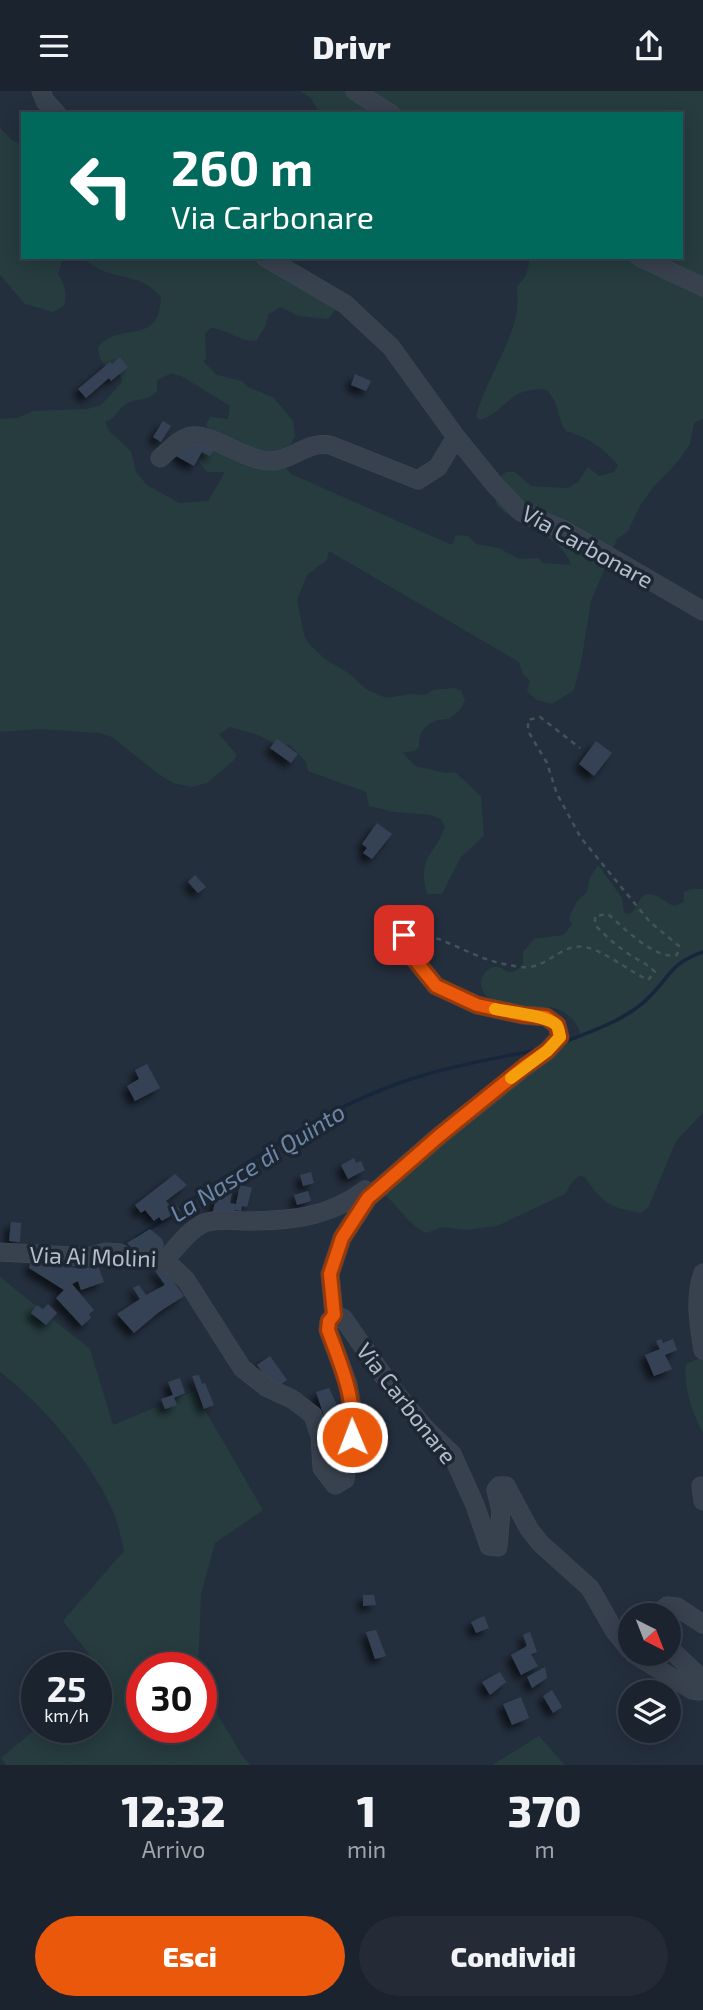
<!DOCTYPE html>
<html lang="it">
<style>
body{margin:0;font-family:"Exo 2",sans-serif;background:#242b36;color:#f1f3f6;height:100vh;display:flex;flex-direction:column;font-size:26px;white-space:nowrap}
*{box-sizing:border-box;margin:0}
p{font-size:23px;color:#a0a4aa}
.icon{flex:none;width:38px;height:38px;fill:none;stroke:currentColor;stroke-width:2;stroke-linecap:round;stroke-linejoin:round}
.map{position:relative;height:1674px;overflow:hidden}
.drawer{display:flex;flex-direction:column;background:#1b232e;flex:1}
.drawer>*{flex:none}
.banner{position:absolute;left:21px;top:21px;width:662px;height:147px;border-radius:0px;box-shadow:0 4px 18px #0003,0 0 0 2px #39404a;background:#00695c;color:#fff;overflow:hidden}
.needle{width:46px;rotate:138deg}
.tools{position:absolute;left:618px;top:1512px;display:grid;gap:14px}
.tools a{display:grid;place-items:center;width:63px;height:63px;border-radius:50%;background:#1b232e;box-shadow:0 4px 18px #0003,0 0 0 2px #39404a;font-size:35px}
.speed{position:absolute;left:21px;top:1561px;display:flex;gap:14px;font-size:35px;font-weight:700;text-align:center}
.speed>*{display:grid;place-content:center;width:91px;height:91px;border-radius:50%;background:#1b232e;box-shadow:0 4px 18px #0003,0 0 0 2px #39404a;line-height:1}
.speed small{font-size:18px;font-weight:400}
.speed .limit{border:10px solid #d22;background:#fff;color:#111}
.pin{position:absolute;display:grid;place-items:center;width:60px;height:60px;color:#fff;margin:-30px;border-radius:14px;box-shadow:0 4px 10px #0006}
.me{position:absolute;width:77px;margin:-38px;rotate:359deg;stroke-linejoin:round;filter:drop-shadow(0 0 5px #0008)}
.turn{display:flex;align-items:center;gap:24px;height:147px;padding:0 35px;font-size:32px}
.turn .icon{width:91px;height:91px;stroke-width:2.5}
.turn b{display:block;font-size:49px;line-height:60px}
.eta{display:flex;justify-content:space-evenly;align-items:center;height:119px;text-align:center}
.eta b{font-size:42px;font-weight:800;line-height:49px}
.primary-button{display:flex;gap:14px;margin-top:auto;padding:14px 35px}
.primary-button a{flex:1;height:80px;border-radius:42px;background:#ea580c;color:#fff;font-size:28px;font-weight:800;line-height:80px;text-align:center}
.primary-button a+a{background:#242b36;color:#f1f3f6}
header{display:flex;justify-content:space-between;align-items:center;height:91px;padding:0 35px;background:#1b232e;font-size:32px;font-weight:800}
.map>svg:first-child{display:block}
.green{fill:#263c3f;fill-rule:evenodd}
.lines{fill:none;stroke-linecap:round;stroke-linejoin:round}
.stream{stroke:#17263c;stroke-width:3.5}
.building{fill:#364354;filter:url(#shadow)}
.minor-casing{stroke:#414a57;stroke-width:19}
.path{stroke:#3f5557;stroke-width:2.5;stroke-dasharray:5 5;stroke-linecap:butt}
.minor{stroke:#38414e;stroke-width:18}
.route-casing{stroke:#983908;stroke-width:18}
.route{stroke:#ea580c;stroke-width:12}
.slow{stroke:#f59e0b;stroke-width:12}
.labels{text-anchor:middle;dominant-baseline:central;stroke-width:7;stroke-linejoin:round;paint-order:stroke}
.street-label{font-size:23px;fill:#b4bcc9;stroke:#1d2633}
.water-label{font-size:24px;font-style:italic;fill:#6d86a8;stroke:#1d2633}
</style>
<header><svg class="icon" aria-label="menu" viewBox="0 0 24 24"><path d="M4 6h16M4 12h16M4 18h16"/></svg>Drivr<svg class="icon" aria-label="share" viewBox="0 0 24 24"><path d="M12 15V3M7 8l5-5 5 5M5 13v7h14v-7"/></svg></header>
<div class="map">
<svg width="703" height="1674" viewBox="0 0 703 1674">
<defs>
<filter id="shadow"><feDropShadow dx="-5.5" dy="5.5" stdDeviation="3.5" flood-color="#0009"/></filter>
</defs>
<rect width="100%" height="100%" fill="#242f3e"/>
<!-- green -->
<path class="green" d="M300,0H703V328L694,332L690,353L679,369L652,398L641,413L628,440L617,448L591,510L581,572L574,599L552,613L537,609L527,600L530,590L523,583L519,571L329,460L327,469L307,484L297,509L304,544L309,553L325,568L350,583L366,598L386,607L410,603L425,604L433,599L455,597L461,600L465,610L460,619L449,628C430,628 419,637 419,656L414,660L403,662L415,675L446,682L455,681L481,705L484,745L461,766L442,803H427C417,766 434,766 445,736L441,728L430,724L394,721L369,715L366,701L308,680L306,671L290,654L275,653L258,644L230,636L219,643L237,664L233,670L207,692L191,696L173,692L157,682L112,646L100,642L39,638L0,641V328L17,327L33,320L87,318L101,314L122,291L119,281C106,277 98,270 98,256C121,229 159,257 161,206C138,178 107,192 82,166H265L339,214L328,228L299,225L280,216L268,224L266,234L256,250C240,251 227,238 211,237L205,242L206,267L203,270L217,284L242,290L248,296L274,307L293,330L295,345L290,354L280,360L285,376L291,383L452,454L456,444L468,445L476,453L499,457L519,468L538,467L544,472L571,474C561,443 516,436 496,413V389L506,381H515L531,395L567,397L578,391L588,376L599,385L614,381L618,374C603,357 588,346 566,340C556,325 561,315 547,299C508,295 510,319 480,329L476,325C485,291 514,249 517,218C518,211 517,203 517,196L526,184L530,169L535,166H681V23H393L371,19L370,23H320L310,6ZM172,282L183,286L230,315L228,328L210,326L206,334L212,341L198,370L207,381H225L208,410L179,412L147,394L136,381L131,360L109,340L105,331C116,328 117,319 126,313C139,305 144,313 157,300V289Z
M0,37L11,48L23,55V166H64L58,183C65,194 67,203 64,215L53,221L25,213L0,184Z
M598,774L622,807L624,822L630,823C636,818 636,815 640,809C648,794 664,811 674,815L684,811V801L692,798H703V1022L676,1050L649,1115L641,1122C609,1116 603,1113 585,1086L579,1085L572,1091L565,1103L497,1135L466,1139L442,1136L427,1142C408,1134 400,1117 385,1104L388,1098L501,999L520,993L580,942C577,928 560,915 546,916C540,916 535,920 529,920C515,919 499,910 486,905C485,903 481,896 481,894C479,886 489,874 498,876C502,876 504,880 508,881C514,882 519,878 523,874V861L534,848L563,844L572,834L569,827L577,810L587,801L590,786Z
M0,1186L90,1258L113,1334L194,1300L263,1419L215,1452L201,1503L198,1577H142V1636H201V1595L241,1663L250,1674H6L1,1667L38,1636H96V1588L103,1581L63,1530L124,1460C121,1448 119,1435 114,1423C96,1376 41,1311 0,1281Z
M703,1266V1342C692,1322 683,1295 686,1273Z
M539,1645L565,1674H492Z"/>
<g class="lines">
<!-- stream -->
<path class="stream" d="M564,951C592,940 629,928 650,905C672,883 670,873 703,861
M177,1119C253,1068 332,1011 421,985C459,973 498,967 537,959
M136,1147L165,1128"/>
</g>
<!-- building -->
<path class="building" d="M120,266L128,276L111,290L109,287L86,307L78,298L110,271L112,273Z
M355,283L371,290L366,300L351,294Z
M163,330L171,335L161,351L153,346Z
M193,347L214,359L210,365L202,361L194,375L176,365L184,352L189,355Z
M277,648L298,663L291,672L270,657Z
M596,650L612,662L594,685L579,673Z
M377,732L392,743L372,768L363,762L367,757L362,753Z
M195,784L206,796L198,802L188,791Z
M147,973L160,997L135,1010L127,995L139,988L135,979Z
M354,1067L356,1072L361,1070L365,1079L348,1088L341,1074Z
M311,1081L314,1092L303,1095L300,1084Z
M175,1083L187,1094L166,1110L170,1115L175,1112L180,1119L162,1130L159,1126L154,1130L145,1119L141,1122L135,1114Z
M240,1094L252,1097L247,1116L242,1115L241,1120L235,1119L233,1128L212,1124L218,1098L232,1101L230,1112L236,1113Z
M308,1100L311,1110L297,1114L294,1104Z
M11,1131L21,1132L20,1151L9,1150Z
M150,1138L162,1148L164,1154L159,1165L154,1159L146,1166L137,1163L127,1152Z
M32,1169L80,1178L98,1175L104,1191L81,1199L78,1190L72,1193L94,1219L89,1223L91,1227L82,1235L56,1207L64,1199L29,1177Z
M153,1177L165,1179L184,1205L159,1221L134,1242L117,1223L140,1208L133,1197L139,1194L146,1204L165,1194Z
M48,1213L57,1222L46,1234L31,1222L37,1214L43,1218Z
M661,1248L663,1252L673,1248L677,1259L665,1264L672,1278L654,1285L645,1264L660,1258L656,1250Z
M270,1265L287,1289L274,1298L257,1274Z
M199,1284L202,1293L205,1292L214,1314L204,1318L192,1285Z
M180,1287L185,1302L174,1307L177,1314L165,1318L161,1308L173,1304L168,1291Z
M329,1297L344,1329L335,1332L341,1341V1368H329L330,1343L316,1301Z
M363,1504H374L376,1514L363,1515Z
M484,1525L489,1537L476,1542L471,1531Z
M376,1539L386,1565L375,1568L366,1541Z
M530,1541L537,1561L531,1563L538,1575L521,1584L511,1564L527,1555L523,1544Z
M545,1576L547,1587L532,1597L527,1586Z
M500,1581L506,1591L490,1604L482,1591Z
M552,1599L562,1616L553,1622L543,1605Z
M521,1606L529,1627L512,1634L503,1613Z"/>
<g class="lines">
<!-- minor casing -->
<g class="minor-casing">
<path id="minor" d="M41,0L45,10L57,23
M355,0L391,23
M265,166L345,213L391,256L456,346L495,394L521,421L562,438L703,520
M639,166L703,196
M160,367C169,360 179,347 191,345C211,342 243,368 268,370C291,371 306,350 330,354L418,389L438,376L456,346
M0,1161L88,1166L106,1161L120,1162L134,1168L165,1169C177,1156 188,1140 204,1132C218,1127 234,1130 247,1130C291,1130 329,1126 365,1099L368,1101V1103
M165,1169L186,1189L242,1277L266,1296L292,1308L313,1324L320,1345L322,1377L335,1394L345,1388L354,1327L348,1293L328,1239L329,1230L334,1224L343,1227L394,1300L425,1337L452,1363L475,1414L489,1455L498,1456L501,1420L496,1399L499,1395H506L529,1438L540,1452L590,1497L614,1539L630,1559
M703,1182C694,1207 699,1233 703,1259
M334,1224L330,1183L342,1147L368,1107L439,1045L524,977L547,960L560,946L557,934L546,926L523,924L477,914L436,895L411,864L404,844
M703,1396L701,1395L703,1410
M657,1524L667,1515L677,1516L703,1533
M668,1556L703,1589
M634,1563L692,1599L699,1600L703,1596"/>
</g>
<!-- path -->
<path class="path" d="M417,842C450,848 476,869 509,874C515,875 524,877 530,876C550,873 564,852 585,856C605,860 629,880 648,889L655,881C646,871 636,869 626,861C614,853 605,844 595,834V825L608,823C624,837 655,869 677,864L679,855L650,831L581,747L557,703L547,672L528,640V629L540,626L580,657"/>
<!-- minor -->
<use href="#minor" class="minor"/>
</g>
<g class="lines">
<!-- route casing -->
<g class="route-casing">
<path id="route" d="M352,1346C356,1308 341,1274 328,1239L329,1230L334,1224L330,1183L342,1147L368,1107L439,1045L524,976L547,960L560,946L557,934L546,926L523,924L477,914L436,895L411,864L404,844"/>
</g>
<!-- route -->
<use href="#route" class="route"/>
<!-- slow -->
<path class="slow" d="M495,918C508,921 551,925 557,935C559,938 559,942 560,946L547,960L511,987"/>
</g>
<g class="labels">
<!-- street labels -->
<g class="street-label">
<text transform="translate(588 455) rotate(29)">Via Carbonare</text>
<text transform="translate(93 1165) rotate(2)">Via Ai Molini</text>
<text transform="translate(407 1312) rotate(52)">Via Carbonare</text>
</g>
<!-- water labels -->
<g class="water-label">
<text transform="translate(257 1071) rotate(-32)">La Nasce di Quinto</text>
</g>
</g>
</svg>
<div class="tools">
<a><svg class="needle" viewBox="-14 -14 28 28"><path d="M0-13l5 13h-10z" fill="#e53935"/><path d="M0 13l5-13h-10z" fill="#a0a4aa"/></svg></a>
<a><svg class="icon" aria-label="layers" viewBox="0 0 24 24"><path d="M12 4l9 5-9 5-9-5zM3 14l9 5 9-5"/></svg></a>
</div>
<div class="speed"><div>25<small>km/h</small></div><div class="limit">30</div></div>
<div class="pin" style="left:404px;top:844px;background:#d93025"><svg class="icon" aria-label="arrive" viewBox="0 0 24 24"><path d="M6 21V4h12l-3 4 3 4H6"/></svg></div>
<svg class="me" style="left:352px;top:1346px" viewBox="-20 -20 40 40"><circle r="17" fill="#ea580c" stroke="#fff" stroke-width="3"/><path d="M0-11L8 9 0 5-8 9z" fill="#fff"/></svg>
<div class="banner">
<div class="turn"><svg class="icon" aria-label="left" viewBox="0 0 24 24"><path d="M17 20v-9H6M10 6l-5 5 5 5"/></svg><div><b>260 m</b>Via Carbonare</div></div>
</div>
</div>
<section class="drawer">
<div class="eta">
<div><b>12:32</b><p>Arrivo</p></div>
<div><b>1</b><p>min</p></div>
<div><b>370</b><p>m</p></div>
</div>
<div class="primary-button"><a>Esci</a><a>Condividi</a></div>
</section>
